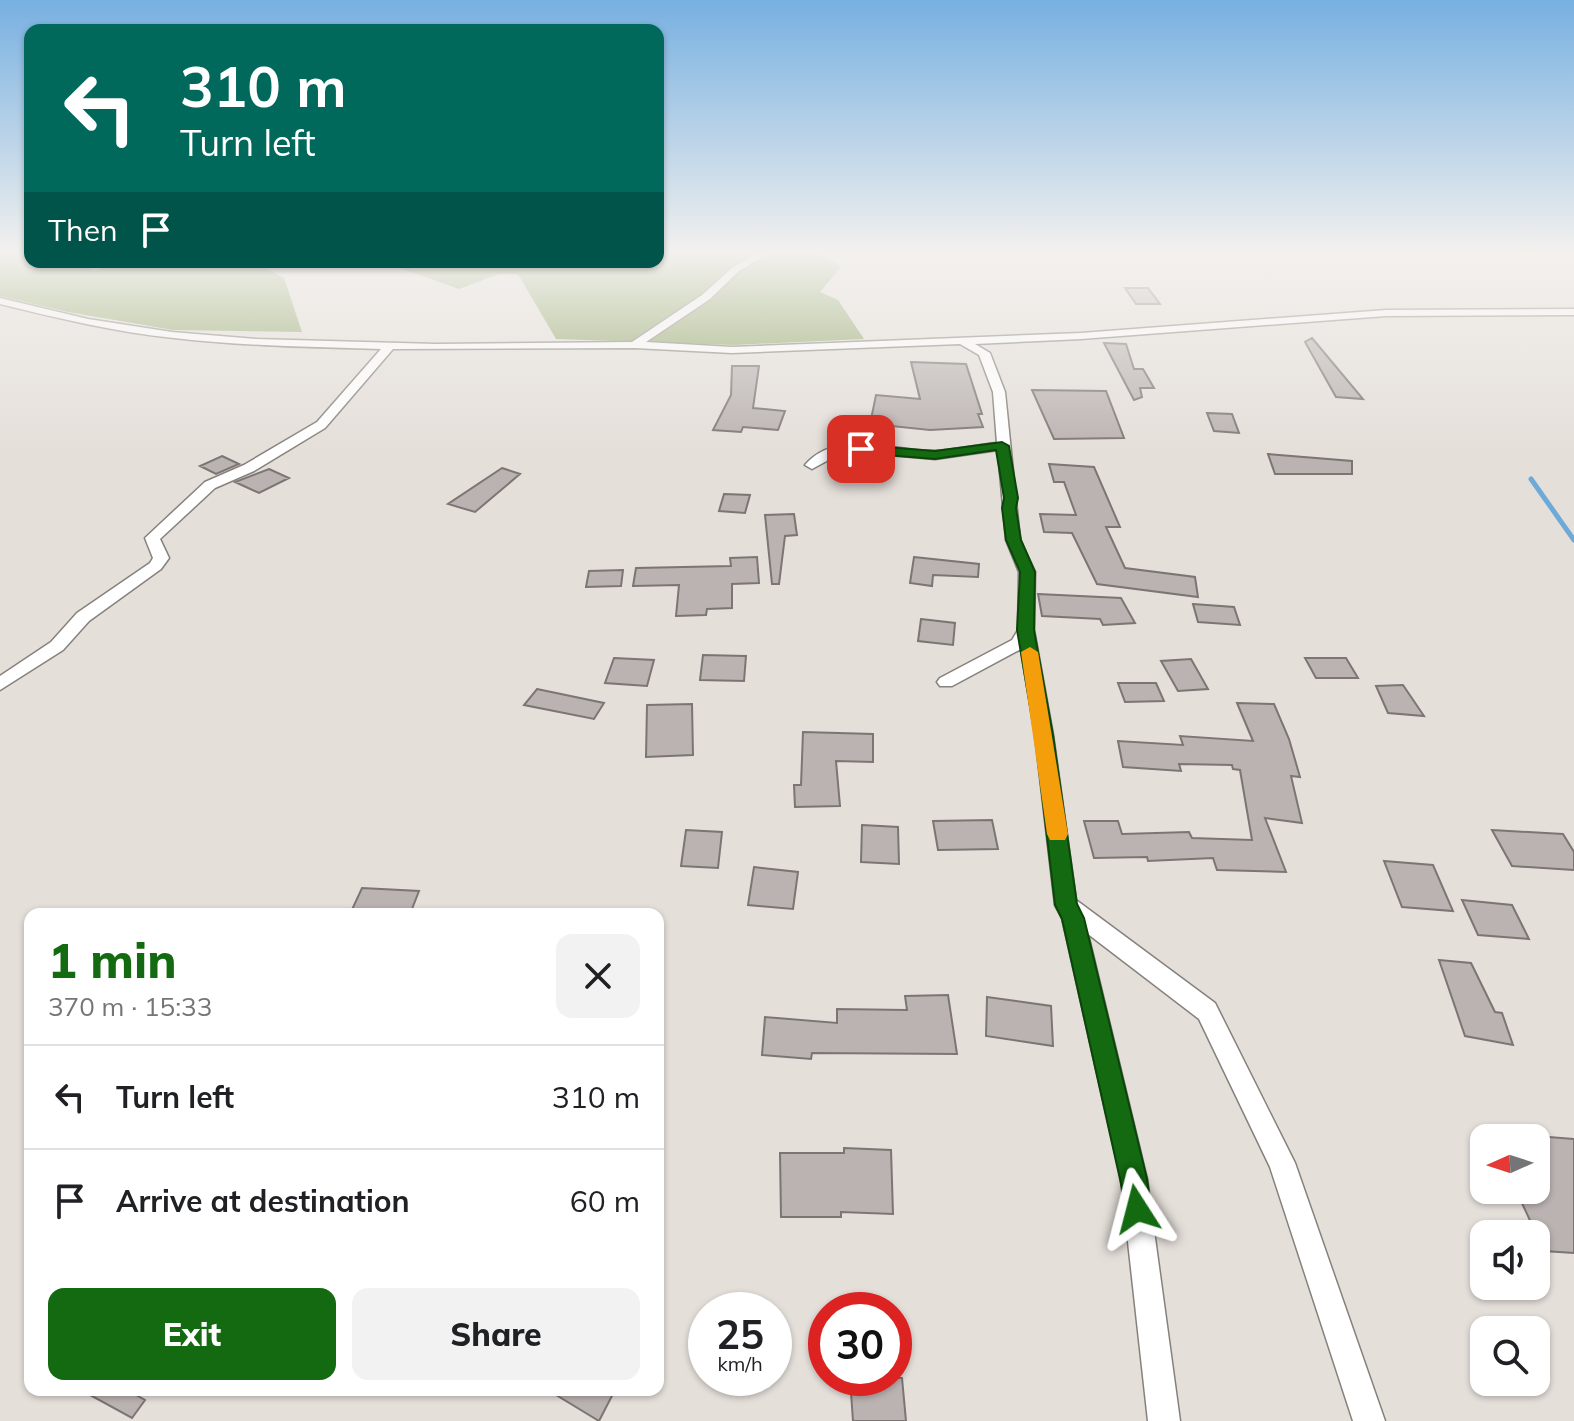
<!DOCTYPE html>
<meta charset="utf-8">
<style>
body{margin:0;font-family:Mulish,sans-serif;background:#f2f2f2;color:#202124;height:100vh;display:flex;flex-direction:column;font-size:30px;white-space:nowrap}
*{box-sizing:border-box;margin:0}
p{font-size:26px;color:#757577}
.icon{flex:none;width:44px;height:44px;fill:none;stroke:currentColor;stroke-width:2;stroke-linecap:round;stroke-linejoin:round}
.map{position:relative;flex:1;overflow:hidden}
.panel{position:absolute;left:24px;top:908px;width:640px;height:488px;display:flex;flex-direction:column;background:#fff;border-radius:16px;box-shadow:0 2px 6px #0004}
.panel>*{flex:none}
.guide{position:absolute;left:24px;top:24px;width:640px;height:244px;border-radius:16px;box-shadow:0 2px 6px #0004;background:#00695c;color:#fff;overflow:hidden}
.needle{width:52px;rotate:267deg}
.controls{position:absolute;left:1470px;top:1124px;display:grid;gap:16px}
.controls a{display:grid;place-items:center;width:80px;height:80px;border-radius:16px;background:#fff;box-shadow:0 2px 6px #0004;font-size:40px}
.speed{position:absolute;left:688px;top:1292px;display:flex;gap:16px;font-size:40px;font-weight:700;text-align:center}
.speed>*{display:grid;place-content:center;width:104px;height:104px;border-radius:50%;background:#fff;box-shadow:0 2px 6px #0004;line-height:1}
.speed small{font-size:20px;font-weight:400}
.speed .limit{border:12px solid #d22;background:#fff;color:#111}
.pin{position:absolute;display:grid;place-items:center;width:68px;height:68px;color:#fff;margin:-34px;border-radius:16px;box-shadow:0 4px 12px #0006}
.me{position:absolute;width:88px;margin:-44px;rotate:351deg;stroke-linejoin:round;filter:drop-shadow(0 0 6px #0008)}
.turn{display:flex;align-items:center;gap:28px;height:168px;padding:0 24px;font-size:36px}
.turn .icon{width:104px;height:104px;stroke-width:2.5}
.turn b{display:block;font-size:56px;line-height:68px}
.then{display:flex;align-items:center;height:76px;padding:0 24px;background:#0003;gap:16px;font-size:30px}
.round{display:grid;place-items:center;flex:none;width:84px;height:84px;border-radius:16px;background:#f2f2f2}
.headline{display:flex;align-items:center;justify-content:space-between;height:136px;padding:0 24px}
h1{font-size:48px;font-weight:800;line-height:60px;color:#136a10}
.button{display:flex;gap:16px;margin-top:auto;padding:16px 24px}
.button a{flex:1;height:92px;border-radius:16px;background:#136a10;color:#fff;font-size:32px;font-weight:800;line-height:92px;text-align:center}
.button a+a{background:#f2f2f2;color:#202124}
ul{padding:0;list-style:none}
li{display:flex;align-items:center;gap:24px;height:104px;padding:0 24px;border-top:2px solid #e0e0e0}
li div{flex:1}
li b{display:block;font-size:30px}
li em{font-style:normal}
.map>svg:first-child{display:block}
.forest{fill:#91a767}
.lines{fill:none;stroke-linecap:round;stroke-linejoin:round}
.stream{stroke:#6eaad7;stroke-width:5}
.building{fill:#bbb3b2;stroke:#7c7574;stroke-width:2}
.street-casing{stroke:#86817c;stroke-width:3}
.street{fill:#fff;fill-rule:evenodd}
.route{fill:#136a10;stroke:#0c450a;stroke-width:2}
.slow{fill:#f59e0b}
</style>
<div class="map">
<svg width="1574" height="1421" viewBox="0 0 1574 1421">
<rect width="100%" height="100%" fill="#e5dfda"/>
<!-- forest -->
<path class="forest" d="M0,253H30V262H76L94,271L122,262H254L284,278L302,332L173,330L68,312L0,296Z
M658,253H818L841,267L820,292L838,300L864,339L734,345L556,339L518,274H499L459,289L383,262H491L498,266L519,262H658Z"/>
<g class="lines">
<!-- stream -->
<path class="stream" d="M1531,479L1574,540"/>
</g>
<!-- building -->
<path class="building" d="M1125,288H1148L1160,304H1136Z
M1312,338L1363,399L1336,397L1305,342Z
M1104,343L1126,344L1134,369H1143L1154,388H1140L1142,397L1134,400Z
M911,362L966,364L982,414H978L983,427L930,430L892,426V430L869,429L876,395L920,399Z
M732,366H759L753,408L785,411L778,430L743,427L741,432L713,430L731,395Z
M1032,390L1106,391L1124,438L1054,439Z
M1207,413L1232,414L1239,433L1214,431Z
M1268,454L1352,461V474H1275Z
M222,456L239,464L216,474L200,466Z
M1049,464L1094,467L1120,527H1106L1125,568L1195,577L1198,597L1097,584L1072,533L1044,532L1040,514L1076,515L1064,482H1054Z
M502,468L520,474L475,512L448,504Z
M269,469L289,478L259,493L235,482Z
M724,494L750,495L745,513L719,511Z
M794,514L797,535L785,536L779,584H772L765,515Z
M757,557L759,583L732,584V608L707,609L706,615L676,616L679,585L633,586L636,568L731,566L730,558Z
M914,557L979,564L978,577L933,575L932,586L910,583Z
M623,570L621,586L586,587L589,571Z
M1038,594L1121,598L1135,623L1103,625L1100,619L1042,616Z
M1193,604L1234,607L1240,625L1198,622Z
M921,619L955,623L953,645L918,641Z
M703,655L746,656L744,681L700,680Z
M614,658L654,660L647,686L605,683Z
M1305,658H1346L1358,678H1316Z
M1191,659L1208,689L1178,691L1161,661Z
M1118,683H1156L1164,701L1125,702Z
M1403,685L1424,716L1388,713L1376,686Z
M537,689L604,703L594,719L524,705Z
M1237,703L1274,704L1289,739L1300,777L1291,776L1302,823L1265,818L1286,872L1217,870L1213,858L1148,861L1147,857L1094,858L1084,821H1118L1122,834L1189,832L1192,838L1252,840L1240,770L1233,769L1232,765L1179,764L1181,771L1123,767L1118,741L1183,745L1180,736L1253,741Z
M692,704L693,755L646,757L647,705Z
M803,732L873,734V762L836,761L840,806L795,807L794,785H801Z
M992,820L998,849L938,850L933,821Z
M862,825L898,827L899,864L861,862Z
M686,830L722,832L718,868L681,866Z
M1492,830L1563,834L1574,852V870L1512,866Z
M1384,861L1433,865L1453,911L1402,907Z
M754,867L798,872L793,909L748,905Z
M362,888L419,891L410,914H350Z
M1462,900L1512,905L1529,939L1478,935Z
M1439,960L1471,963L1495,1012L1502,1013L1513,1045L1465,1036Z
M948,995L957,1054L812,1053L811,1059L762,1055L765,1017L837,1023V1009L907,1010L905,996Z
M987,997L1051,1006L1053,1046L986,1036Z
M1536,1136L1574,1139V1253L1544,1251L1516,1190H1536Z
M844,1148L891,1150L893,1214L841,1212V1217H781L780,1153H844Z
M850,1378H902L906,1421H853Z
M81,1390H127L145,1400L132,1418Z
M548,1390H615L599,1421Z"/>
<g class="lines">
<!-- street casing -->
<g class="street-casing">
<path id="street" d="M758,253H770L739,271L710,299L646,342L732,347L1081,333L1386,310L1574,309V315L1386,316L1081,339L975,344L990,353L1005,392L1020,540L1035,572L1034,630L1053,735L1076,900L1215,1003L1295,1163L1385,1421H1353L1270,1167L1199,1019L1088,934L1147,1179L1180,1421H1148L1121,1179L1062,918L1055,905L1035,735L1021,649L952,686H940L937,682L940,678L1012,640L1018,630L1019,572L1006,540L998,450L935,459L845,451L812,469L805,465C839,427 892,452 935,451C956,450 977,445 997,443L993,392L979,355L960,344L732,353L635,348L393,349L325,428L254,471L215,488L160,539L169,558L161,569L89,621L63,650L0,690V676L51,642L77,613L150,563L153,558L145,538L205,482L244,465L317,422L381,349C312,347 243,346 174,338C115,332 57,318 0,304V298L88,319L172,332L257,339L436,344L632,342L702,295L733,267Z"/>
</g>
<!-- street -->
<use href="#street" class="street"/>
</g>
<!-- sky -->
<linearGradient id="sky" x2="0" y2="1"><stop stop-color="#77b0e1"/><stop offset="0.56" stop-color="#f3f1ee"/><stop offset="1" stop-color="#f3f1ee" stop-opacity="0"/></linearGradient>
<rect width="1574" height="452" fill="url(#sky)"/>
<!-- route -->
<path class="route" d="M1002,442L1009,446L1018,498L1016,508L1021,540L1035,572L1034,630L1053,735L1077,904L1084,918L1147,1179L1151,1209L1147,1219L1137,1223L1128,1219L1120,1179L1062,919L1055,905L1035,735L1017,630L1020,572L1006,540L1002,508L1004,498L996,450L935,459L861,453L854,449L861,445L935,451Z"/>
<!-- slow -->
<path class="slow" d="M1030,647L1038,652L1068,834L1065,840H1050L1047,834L1021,652Z"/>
</svg>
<div class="controls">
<a><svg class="needle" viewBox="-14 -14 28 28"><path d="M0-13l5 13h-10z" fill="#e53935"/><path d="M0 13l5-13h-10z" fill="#757577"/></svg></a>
<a><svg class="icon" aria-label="sound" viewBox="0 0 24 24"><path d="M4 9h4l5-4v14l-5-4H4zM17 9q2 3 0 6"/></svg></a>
<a><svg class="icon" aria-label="search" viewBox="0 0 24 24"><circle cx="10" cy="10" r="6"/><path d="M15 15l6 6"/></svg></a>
</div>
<div class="speed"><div>25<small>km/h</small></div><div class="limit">30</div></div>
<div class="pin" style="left:861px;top:449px;background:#d93025"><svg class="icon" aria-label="arrive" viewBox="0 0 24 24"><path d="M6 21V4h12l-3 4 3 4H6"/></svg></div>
<svg class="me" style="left:1137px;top:1209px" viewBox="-20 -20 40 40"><path d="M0-17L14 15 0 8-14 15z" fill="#136a10" stroke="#fff" stroke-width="4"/></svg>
<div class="guide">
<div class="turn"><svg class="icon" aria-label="left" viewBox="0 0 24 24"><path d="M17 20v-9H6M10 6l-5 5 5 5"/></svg><div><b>310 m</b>Turn left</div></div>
<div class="then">Then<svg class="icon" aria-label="arrive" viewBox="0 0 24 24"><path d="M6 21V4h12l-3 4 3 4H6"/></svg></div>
</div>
<section class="panel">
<div class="headline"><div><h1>1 min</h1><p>370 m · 15:33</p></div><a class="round"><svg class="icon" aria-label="close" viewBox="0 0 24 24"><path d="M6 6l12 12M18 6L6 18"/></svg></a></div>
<ul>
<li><svg class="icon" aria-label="left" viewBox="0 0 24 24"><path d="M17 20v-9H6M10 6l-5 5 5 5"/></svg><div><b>Turn left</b></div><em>310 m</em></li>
<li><svg class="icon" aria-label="arrive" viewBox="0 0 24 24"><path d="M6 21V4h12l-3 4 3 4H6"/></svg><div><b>Arrive at destination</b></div><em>60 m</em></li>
</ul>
<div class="button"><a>Exit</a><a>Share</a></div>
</section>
</div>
